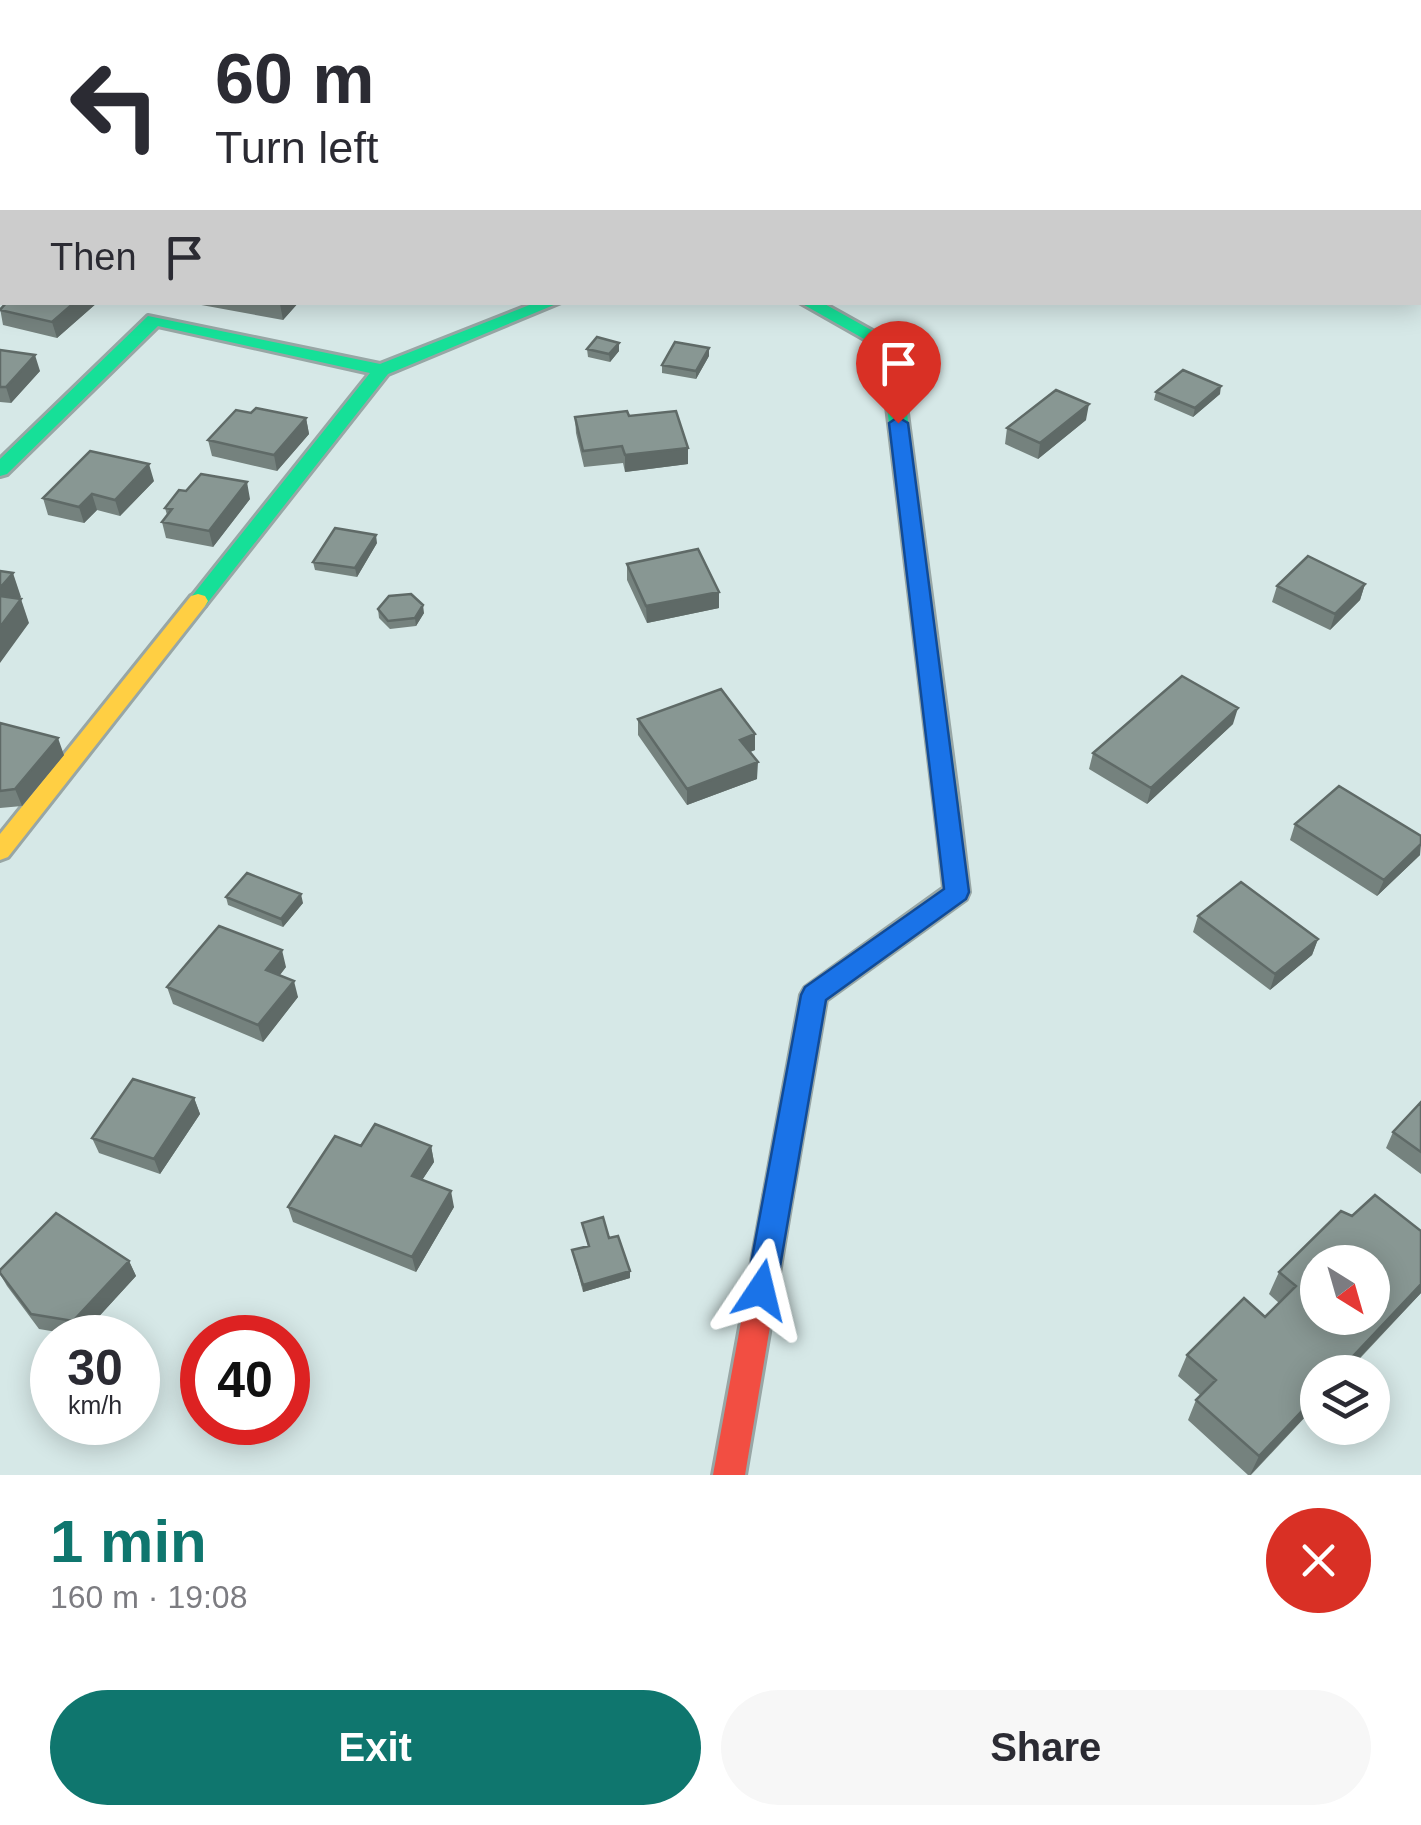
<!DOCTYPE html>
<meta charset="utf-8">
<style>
body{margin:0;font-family:Helvetica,sans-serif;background:#f7f7f7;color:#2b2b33;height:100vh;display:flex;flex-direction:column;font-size:38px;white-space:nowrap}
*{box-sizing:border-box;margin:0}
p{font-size:32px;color:#7c7c81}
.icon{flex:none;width:55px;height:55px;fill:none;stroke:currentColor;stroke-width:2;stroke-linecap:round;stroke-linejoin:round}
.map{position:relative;height:1475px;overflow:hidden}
.panel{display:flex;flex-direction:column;background:#fff;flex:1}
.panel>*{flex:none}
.guide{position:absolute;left:0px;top:0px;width:1422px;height:305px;box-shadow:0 5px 25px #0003;background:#fff;color:#2b2b33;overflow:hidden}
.needle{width:65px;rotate:143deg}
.buttons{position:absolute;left:1300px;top:1245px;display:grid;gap:20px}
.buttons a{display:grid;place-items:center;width:90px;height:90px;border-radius:50%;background:#fff;box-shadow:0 5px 25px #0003;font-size:50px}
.speed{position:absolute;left:30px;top:1315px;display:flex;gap:20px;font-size:50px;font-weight:700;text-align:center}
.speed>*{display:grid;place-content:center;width:130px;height:130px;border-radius:50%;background:#fff;box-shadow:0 5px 25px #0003;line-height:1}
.speed small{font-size:25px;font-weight:400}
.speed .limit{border:15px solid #d22;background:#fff;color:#111}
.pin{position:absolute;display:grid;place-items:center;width:85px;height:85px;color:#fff;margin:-102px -42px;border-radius:50% 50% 50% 0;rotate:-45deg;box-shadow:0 0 10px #0007}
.pin .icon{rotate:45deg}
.me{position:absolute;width:110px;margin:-55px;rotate:10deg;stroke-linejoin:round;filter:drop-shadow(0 0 8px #0008)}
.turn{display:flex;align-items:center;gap:35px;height:210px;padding:0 50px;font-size:45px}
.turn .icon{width:130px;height:130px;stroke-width:2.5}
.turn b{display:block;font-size:70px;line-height:85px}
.then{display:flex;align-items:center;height:95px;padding:0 50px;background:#0003;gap:20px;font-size:38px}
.round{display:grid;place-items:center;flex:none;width:105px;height:105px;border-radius:52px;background:#f7f7f7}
.head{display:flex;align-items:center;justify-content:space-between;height:170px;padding:0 50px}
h1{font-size:60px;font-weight:700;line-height:75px;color:#0f766e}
.primary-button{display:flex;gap:20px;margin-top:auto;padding:20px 50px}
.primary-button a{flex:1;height:115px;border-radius:60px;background:#0f766e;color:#fff;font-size:40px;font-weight:700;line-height:115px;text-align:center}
.primary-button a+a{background:#f7f7f7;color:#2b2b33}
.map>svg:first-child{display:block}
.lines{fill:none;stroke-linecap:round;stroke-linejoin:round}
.street-casing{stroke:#98a6a5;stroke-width:5}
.fast-casing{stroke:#98a6a5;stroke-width:6}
.slow-casing{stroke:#98a6a5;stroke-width:6}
.jam-casing{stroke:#98a6a5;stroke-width:6}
.street{fill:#f9fcfb;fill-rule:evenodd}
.fast{fill:#16e098;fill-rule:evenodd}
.slow{fill:#ffcf43;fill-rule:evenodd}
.jam{fill:#f24e42;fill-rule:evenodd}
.wall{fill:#75827e}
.shaded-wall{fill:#5f6a67}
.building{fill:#889793;stroke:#5f6a67;stroke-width:2.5;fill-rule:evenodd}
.route{fill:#1a73e8;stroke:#114b97;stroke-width:2.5}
</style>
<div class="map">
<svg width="1421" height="1475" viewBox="0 0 1421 1475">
<rect width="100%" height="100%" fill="#d6e8e7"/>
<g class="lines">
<!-- street casing -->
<g class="street-casing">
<path id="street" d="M772,0H804V2H772Z"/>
</g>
<!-- fast casing -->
<g class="fast-casing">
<path id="fast" d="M537,302H561L388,374L205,606H191L188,601L370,373L158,326L7,474L0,476V459L148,316L380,364Z
M799,302H821L898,345L959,808L955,814H939L935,808L880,348Z"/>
</g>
<!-- slow casing -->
<g class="slow-casing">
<path id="slow" d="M198,594L205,596L208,601L205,606L8,857L0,860V834L191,596Z
M947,799L955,802L959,808L969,892L966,899L826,1000L792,1196L788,1205L778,1208L768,1205L764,1196L801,995L805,988L944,888L935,808L939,802Z"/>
</g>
<!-- jam casing -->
<g class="jam-casing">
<path id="jam" d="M778,1184L788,1187L792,1196L745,1475H713L764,1196L768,1187Z"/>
</g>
<!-- street -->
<use href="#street" class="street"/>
<!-- fast -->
<use href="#fast" class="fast"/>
<!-- slow -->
<use href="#slow" class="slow"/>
<!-- jam -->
<use href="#jam" class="jam"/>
</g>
<!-- wall -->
<path class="wall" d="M7,302H98L57,338L3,325L0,308Z
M185,302H299L283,320Z
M587,349L619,351L610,362L588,357Z
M0,350L40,371L11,403L0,402Z
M709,356L696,379L662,373V365Z
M1156,392L1220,394L1193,417L1154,400Z
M251,413L306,418L309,434L277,471L212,456L208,440Z
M629,416L688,448V464L625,472L623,463L584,467L576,433L575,417Z
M1086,420L1038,459L1005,444L1007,428Z
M154,481L120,516L97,510L84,523L48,515L43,498Z
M250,499L213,547L166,538L162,522L167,515L165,508Z
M377,543L357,577L315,570L313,562Z
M627,564L719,608L647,623L627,580Z
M1365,584L1360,600L1330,630L1272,602L1277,586Z
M378,609L424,613L416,626L390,629L379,618Z
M638,719L755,734V750L750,752L757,779L687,805L638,735Z
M0,723L64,755L22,806L0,808Z
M1233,724L1147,804L1089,769L1093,753Z
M1295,824L1420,855L1377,896L1290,840Z
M226,897L303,903L283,927L228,905Z
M1198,916L1318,939L1312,955L1270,990L1193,932Z
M286,967L280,975L298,997L263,1042L173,1004L167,987Z
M194,1098L200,1114L160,1174L99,1153L92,1138Z
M1421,1102V1174L1386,1148L1393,1132Z
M361,1146H431L434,1162L422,1180L454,1207L416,1272L293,1222L288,1207Z
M1352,1216L1421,1231V1293L1251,1475H1248L1188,1420L1196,1400L1200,1395L1178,1376L1187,1355L1265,1317L1279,1303L1269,1294L1279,1272Z
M582,1223L609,1238L630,1278L583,1292L572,1250L588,1246Z
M129,1261L136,1276L81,1336L39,1329L7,1286L0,1274Z"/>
<!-- shaded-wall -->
<path class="shaded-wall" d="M75,302H98L57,338L52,322Z
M282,302H299L283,320L280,304Z
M619,343V351L610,362L609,354Z
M709,348V356L696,379V371Z
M35,355L40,371L11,403L6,387Z
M1221,386L1220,394L1193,417L1195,408Z
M1089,404L1086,420L1038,459L1040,443Z
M306,418L309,434L277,471L274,455Z
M688,448V464L625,472V455Z
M149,464L154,481L120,516L115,500Z
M247,482L250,499L213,547L209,531Z
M92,494L97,510L84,523L79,507Z
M376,535L377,543L357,577L355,568Z
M13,573L21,597L4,618L0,608V588Z
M1365,584L1360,600L1330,630L1335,614Z
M719,592V608L647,623L646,606Z
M21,599L29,623L0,663V627Z
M423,605L424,613L416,626L415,618Z
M1238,708L1233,724L1147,804L1151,788Z
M755,734V750L740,756V740Z
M58,738L64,755L22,806L15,789Z
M758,762L757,779L687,805V789Z
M1421,844L1420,855L1377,896L1384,880Z
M301,894L303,903L283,927L281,919Z
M1318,939L1312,955L1270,990L1275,974Z
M282,950L286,967L271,986L266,970Z
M294,981L298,997L263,1042L258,1025Z
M194,1098L200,1114L160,1174L154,1159Z
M431,1146L434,1162L415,1191L412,1176Z
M451,1191L454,1207L416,1272L412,1257Z
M129,1261L136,1276L81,1336L73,1321Z
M630,1271V1278L583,1292V1285Z
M1421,1284V1293L1346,1372H1338Z
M1318,1394V1403L1250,1475L1259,1456Z"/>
<!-- building -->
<path class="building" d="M440,0H473L470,2H437Z
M920,0H945L953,2H916Z
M7,302H75L52,322L0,310Z
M597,337L619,343L609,354L587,349Z
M675,342L709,348L696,371L662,365Z
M0,350L35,355L6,387H0Z
M1183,370L1221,386L1195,408L1156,392Z
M1056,390L1089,404L1040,443L1007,428Z
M256,408L306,418L274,455L208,440L236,410L251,413Z
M627,411L629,416L676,411L688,448L625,455L622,446L583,451L575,417Z
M90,451L149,464L115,500L92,494L79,507L43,498Z
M201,474L247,482L209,531L162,522L172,509L165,508L179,490L186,491Z
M335,528L376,535L355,568L313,562Z
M698,549L719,592L646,606L627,564Z
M1308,556L1365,584L1335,614L1277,586Z
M0,571L13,573L0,588Z
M411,594L423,605L415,618L388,621L378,609L389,596Z
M0,596L21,599L0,627Z
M1182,676L1238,708L1151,788L1093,753Z
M721,689L755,734L740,740L758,762L687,789L638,719Z
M0,723L58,738L15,789L0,791Z
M1339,786L1421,836V844L1384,880L1295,824Z
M247,873L301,894L281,919L226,897Z
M1241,882L1318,939L1275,974L1198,916Z
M219,926L282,950L266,970L294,981L258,1025L167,987Z
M133,1079L194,1098L154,1159L92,1138Z
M1421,1102V1152L1393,1132Z
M375,1124L431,1146L412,1176L451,1191L412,1257L288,1207L335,1136L361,1146Z
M1375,1195L1421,1231V1284L1338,1372H1318V1394L1259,1456L1196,1400L1216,1380L1187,1355L1244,1298L1265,1317L1296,1286L1279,1272L1341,1211L1352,1216ZM1318,1262H1372V1318H1318Z
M56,1213L129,1261L73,1321L31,1314L0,1273V1270Z
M603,1217L609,1238L618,1236L630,1271L583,1285L572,1250L589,1246L582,1223Z"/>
<!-- route -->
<path class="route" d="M898,417L908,423L969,892L966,899L826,1000L776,1290L772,1300L761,1304L751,1300L746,1290L801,995L805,987L944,889L889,423Z"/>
</svg>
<div class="buttons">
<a><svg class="needle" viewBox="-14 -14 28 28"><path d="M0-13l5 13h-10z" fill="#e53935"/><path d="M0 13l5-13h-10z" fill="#7c7c81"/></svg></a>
<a><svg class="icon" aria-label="layers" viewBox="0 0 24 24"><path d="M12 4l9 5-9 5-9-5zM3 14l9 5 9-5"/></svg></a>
</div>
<div class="speed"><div>30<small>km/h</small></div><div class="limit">40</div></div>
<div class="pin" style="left:898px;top:423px;background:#d93025"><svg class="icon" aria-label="arrive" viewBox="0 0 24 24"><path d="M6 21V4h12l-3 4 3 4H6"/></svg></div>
<svg class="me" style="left:761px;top:1290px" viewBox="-20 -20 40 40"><path d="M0-17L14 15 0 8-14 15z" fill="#1a73e8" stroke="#fff" stroke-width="4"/></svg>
<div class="guide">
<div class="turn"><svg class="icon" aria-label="left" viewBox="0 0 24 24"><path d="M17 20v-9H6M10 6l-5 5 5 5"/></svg><div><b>60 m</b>Turn left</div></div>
<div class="then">Then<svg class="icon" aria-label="arrive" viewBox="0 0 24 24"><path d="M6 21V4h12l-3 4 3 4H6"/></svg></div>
</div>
</div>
<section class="panel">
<div class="head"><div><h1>1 min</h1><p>160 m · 19:08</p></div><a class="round" style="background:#d93025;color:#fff"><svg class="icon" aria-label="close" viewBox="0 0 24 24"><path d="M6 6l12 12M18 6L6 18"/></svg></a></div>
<div class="primary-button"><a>Exit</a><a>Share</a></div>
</section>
